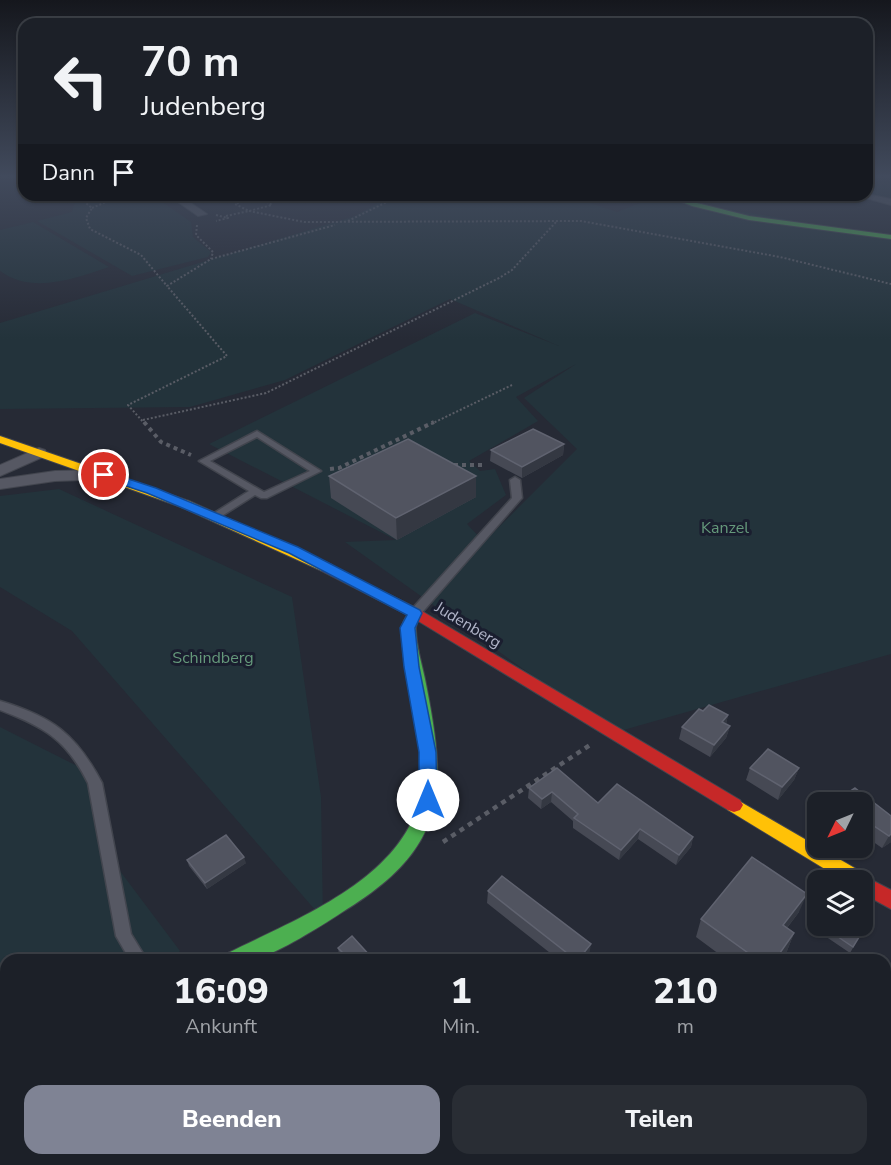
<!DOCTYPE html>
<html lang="de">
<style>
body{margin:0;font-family:"Nunito Sans",sans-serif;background:#292d34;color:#f1f3f6;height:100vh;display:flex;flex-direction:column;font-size:22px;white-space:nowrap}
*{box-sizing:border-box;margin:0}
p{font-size:20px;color:#a0a3a8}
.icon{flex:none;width:33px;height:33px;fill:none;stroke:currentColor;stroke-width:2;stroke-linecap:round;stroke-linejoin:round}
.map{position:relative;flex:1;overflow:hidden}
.panel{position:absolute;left:0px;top:954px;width:891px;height:212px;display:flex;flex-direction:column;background:#1c2028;border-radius:18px 18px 0 0;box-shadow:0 2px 4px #0004,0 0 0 2px #3a3e45}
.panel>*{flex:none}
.banner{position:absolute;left:18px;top:18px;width:855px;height:183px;border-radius:18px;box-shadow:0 2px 4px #0004,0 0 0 2px #3a3e45;background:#1c2028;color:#f1f3f6;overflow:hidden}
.needle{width:39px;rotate:227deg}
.fabs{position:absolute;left:807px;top:792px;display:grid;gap:12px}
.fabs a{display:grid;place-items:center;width:66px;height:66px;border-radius:12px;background:#1c2028;box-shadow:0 2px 4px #0004,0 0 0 2px #3a3e45;font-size:30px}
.pin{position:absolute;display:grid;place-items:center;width:51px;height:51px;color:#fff;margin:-26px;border:3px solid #fff;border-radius:50%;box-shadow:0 2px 6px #0007}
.me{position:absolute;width:66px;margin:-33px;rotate:0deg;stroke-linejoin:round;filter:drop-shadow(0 0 4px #0008)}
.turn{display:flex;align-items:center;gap:21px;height:126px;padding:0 24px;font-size:27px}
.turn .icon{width:78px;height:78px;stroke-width:2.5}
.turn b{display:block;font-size:42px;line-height:51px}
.then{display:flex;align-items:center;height:57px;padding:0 24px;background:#0003;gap:12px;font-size:22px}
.eta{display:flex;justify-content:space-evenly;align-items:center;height:102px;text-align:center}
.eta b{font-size:36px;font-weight:800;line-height:42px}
.cta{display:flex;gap:12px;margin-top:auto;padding:12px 24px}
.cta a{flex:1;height:69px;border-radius:18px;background:#7f8394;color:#fff;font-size:24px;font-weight:800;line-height:69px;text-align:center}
.cta a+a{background:#292d34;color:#f1f3f6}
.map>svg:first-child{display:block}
.green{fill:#23333b;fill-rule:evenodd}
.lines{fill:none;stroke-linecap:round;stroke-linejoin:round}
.lane-casing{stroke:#42454e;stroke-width:3}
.street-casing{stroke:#42454e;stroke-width:2}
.fast-casing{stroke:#42454e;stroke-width:2}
.slow-casing{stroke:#42454e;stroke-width:2}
.jam-casing{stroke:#42454e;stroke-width:2}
.path-far3{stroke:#5a5d66;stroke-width:2;stroke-dasharray:2 2;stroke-linecap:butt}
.path-far2{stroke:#5a5d66;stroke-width:4;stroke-dasharray:4 4;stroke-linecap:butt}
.path-far1{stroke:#5a5d66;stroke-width:4.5;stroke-dasharray:5 5;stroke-linecap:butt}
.path{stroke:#5a5d66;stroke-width:6;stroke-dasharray:7 7;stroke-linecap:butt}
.lane{fill:#565863;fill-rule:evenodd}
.street{fill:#565863;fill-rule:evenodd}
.fast{fill:#4caf50;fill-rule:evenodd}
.slow{fill:#ffc107;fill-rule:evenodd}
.jam{fill:#c62828;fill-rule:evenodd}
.wall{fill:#464954}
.shaded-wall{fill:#343842}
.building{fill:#515460;stroke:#606370;stroke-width:1.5}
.route{fill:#1a73e8;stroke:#114b97;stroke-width:1.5}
.labels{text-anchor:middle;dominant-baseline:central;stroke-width:6;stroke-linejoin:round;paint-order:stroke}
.park-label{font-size:16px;fill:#65997b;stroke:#1a1e2f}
.street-label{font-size:16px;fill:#afb3c7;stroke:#1a1e2f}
</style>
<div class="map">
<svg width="891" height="1165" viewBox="0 0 891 1165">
<rect width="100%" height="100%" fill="#262a35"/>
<!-- green -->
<path class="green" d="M867,176L891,179V200L867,194V181L872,179Z
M152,195L191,222L193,237L211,252L208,257L132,276L37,221L72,212L77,196Z
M392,195H566L617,212L653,198L769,216L891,240V654L613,733L345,542L396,540L209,444L475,313L559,346L450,299L285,380L190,407L0,409V323L355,216ZM576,364L524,398L577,449L484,542L467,524L506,495L495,469L480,471L469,461L538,421L516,397Z
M33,222L109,267C75,278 33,295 0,271V230Z
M59,489L292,597L321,797L323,919L72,631L0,587V496Z
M0,727L87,771L102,847L180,951L170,960H6V998L0,1000Z"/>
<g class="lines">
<!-- lane casing -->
<g class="lane-casing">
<path id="lane" d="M257,431L321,471L267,498H261L255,495L217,519H211L209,517L211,515L249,491L199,461ZM257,437L310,471L264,492L210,461Z
M515,477L520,480L522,498L520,500L419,616H411L410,613L411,610L512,498L510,480Z
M0,701C53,717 76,734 102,783L131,934L147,960H130L116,936L88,783C66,739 44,727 0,710Z"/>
</g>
<!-- street casing -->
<g class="street-casing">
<path id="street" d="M867,194L891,199V205L855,195Z
M168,195H179L207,214L198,216Z
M39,448L45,450L47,453L45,456L0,476V465Z
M104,470L112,475L110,479L55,481L0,489V479L55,471Z
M395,1160H432L434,1165H397Z"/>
</g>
<!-- fast casing -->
<g class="fast-casing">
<path id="fast" d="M664,195H673L697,203L749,216L891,235V239L749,220L692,206Z
M415,608L422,613C420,618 415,624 416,630C416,646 422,664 425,679C448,793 448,848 341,913C318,928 281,951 257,959C248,962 234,960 225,960L228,953C294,920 398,881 419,802C428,767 418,724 412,689C410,676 399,636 402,626C403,621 407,615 410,610Z"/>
</g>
<!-- slow casing -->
<g class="slow-casing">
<path id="slow" d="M0,436L189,501L332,565L334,568L332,571H322L181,507L0,443Z
M734,798L865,874L867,880L865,886L862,887V880H843L728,810L725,805L728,800Z"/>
</g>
<!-- jam casing -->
<g class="jam-casing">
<path id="jam" d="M327,564L420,610L740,800L743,805L740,810L734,812L728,810L410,616L322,571L320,568L322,565Z
M862,875L891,890V909L862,893V880H854L855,877Z"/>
</g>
<!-- path-far3 -->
<path class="path-far3" d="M11,176L24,180
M74,195H118
M77,196L92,208L86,218L90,229L141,255L167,286
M255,198L264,200L272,205L249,211L235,204Z
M92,208L122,195
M249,211L304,222L581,221L780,257L891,284
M216,215L228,218L216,221
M226,216L249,211
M348,221L401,195
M197,225L196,235L213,252L211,259
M143,420L266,393L499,278L512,270L556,222
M145,424L128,405L227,356L167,286L211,259L335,225
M431,424L512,385"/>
<!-- path-far2 -->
<path class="path-far2" d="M144,422L161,442L191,455
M454,465H484
M330,469L339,468L434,422"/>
<!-- path-far1 -->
<path class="path-far1" d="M443,842L590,745"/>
<!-- path -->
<path class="path" d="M0,1013L6,1014"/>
<!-- lane -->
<use href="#lane" class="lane"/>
<!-- street -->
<use href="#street" class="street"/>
<!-- fast -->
<use href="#fast" class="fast"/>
<!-- slow -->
<use href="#slow" class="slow"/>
<!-- jam -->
<use href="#jam" class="jam"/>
</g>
<!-- wall -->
<path class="wall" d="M564,444L563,455L522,478L490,461L491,450Z
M329,476H476V497L397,540L331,498Z
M703,711L728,715L726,724L730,726L726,738L710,757L679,739L682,727Z
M557,768L598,803L693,837L691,847L676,865L638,839L619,860L573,828V821L551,802L541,809L528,798L529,788Z
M750,768H799L794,780L778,800L746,780Z
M862,802L891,816V842L882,848L862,834Z
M187,860L246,863L207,889L189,866Z
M488,891L589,956L585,960H559L487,903Z
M799,912L787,928L794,933L787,951L780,960H727L696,937L701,919Z
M827,926L865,927L850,953L822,934Z
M338,948L371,957V960H345L339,954Z
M891,1025V1062L885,1058V1036Z
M113,1160H210L205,1165H116Z
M511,1160H600L606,1165H517Z"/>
<!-- shaded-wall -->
<path class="shaded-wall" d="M564,444L563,455L522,478V467Z
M476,476V497L397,540L396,518Z
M728,715L725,728L722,722Z
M730,726L726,738L710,757L714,745Z
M799,768L794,780L778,800L782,787Z
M552,792L551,802L541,809L542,799Z
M640,829L638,839L619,860L621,850Z
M891,834V842L882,848L889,836Z
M693,837L691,847L676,865L679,855Z
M244,857L246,863L207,889L205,883Z
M807,894L799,912L775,943L783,925Z
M794,933L787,951L780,960H775Z
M591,944L589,956L585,960H578Z
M189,1160H210L205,1165H184Z"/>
<!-- building -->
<path class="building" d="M533,429L564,444L522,467L491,450Z
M408,439L476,476L396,518L329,476Z
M709,705L728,715L722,722L730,726L714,745L682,727L699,709L703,711Z
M768,749L799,768L782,787L750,768Z
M557,768L598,803L617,784L693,837L679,855L640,829L621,850L574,818L578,814L552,792L542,799L529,788Z
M855,788L891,816V834L889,836L865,820L862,823V802H834Z
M226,835L244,857L205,883L187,860Z
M752,857L807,894L783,925L794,933L775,960H758L701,919Z
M502,876L591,944L578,960H576L488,891Z
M862,917L869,921L853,947L825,928L827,926H862Z
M352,936L371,957L367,960H350L338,948Z
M891,1027V1045L885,1041V1038Z
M115,1160H189L184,1165H119Z
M525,1160H600L606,1165H521Z"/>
<!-- sky -->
<linearGradient id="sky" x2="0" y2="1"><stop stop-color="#15171d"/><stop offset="0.52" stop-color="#414a5c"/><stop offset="1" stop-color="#414a5c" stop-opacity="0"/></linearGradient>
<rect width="891" height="339" fill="url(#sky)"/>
<!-- route -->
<path class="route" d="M104,471L156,488L298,547L420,610L422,613L415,628L419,667L436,752L437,800L434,805H422L419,800V752L404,667L400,628L407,615L289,553L147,493L99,477V472Z"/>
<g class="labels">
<!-- park labels -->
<g class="park-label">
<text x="725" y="528">Kanzel</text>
<text x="213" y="658">Schindberg</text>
</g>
<!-- street labels -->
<g class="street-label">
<text transform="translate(468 625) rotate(31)">Judenberg</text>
</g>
</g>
</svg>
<div class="fabs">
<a><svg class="needle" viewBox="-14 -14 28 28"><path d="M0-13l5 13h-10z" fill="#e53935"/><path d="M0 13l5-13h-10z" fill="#a0a3a8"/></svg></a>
<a><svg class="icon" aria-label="layers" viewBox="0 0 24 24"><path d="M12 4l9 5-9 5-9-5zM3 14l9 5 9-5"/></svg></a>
</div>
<div class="pin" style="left:104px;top:475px;background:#d93025"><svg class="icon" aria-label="arrive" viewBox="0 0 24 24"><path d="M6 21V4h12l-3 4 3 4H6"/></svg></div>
<svg class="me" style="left:428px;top:800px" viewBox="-20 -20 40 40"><circle r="19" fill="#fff"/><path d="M0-13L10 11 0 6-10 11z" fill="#1a73e8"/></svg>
<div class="banner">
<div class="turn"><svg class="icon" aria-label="left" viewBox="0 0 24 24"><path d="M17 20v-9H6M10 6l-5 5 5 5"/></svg><div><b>70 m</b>Judenberg</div></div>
<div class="then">Dann<svg class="icon" aria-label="arrive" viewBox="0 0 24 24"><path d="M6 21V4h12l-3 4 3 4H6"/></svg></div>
</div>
<section class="panel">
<div class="eta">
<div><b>16:09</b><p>Ankunft</p></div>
<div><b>1</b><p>Min.</p></div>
<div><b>210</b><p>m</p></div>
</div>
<div class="cta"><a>Beenden</a><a>Teilen</a></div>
</section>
</div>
